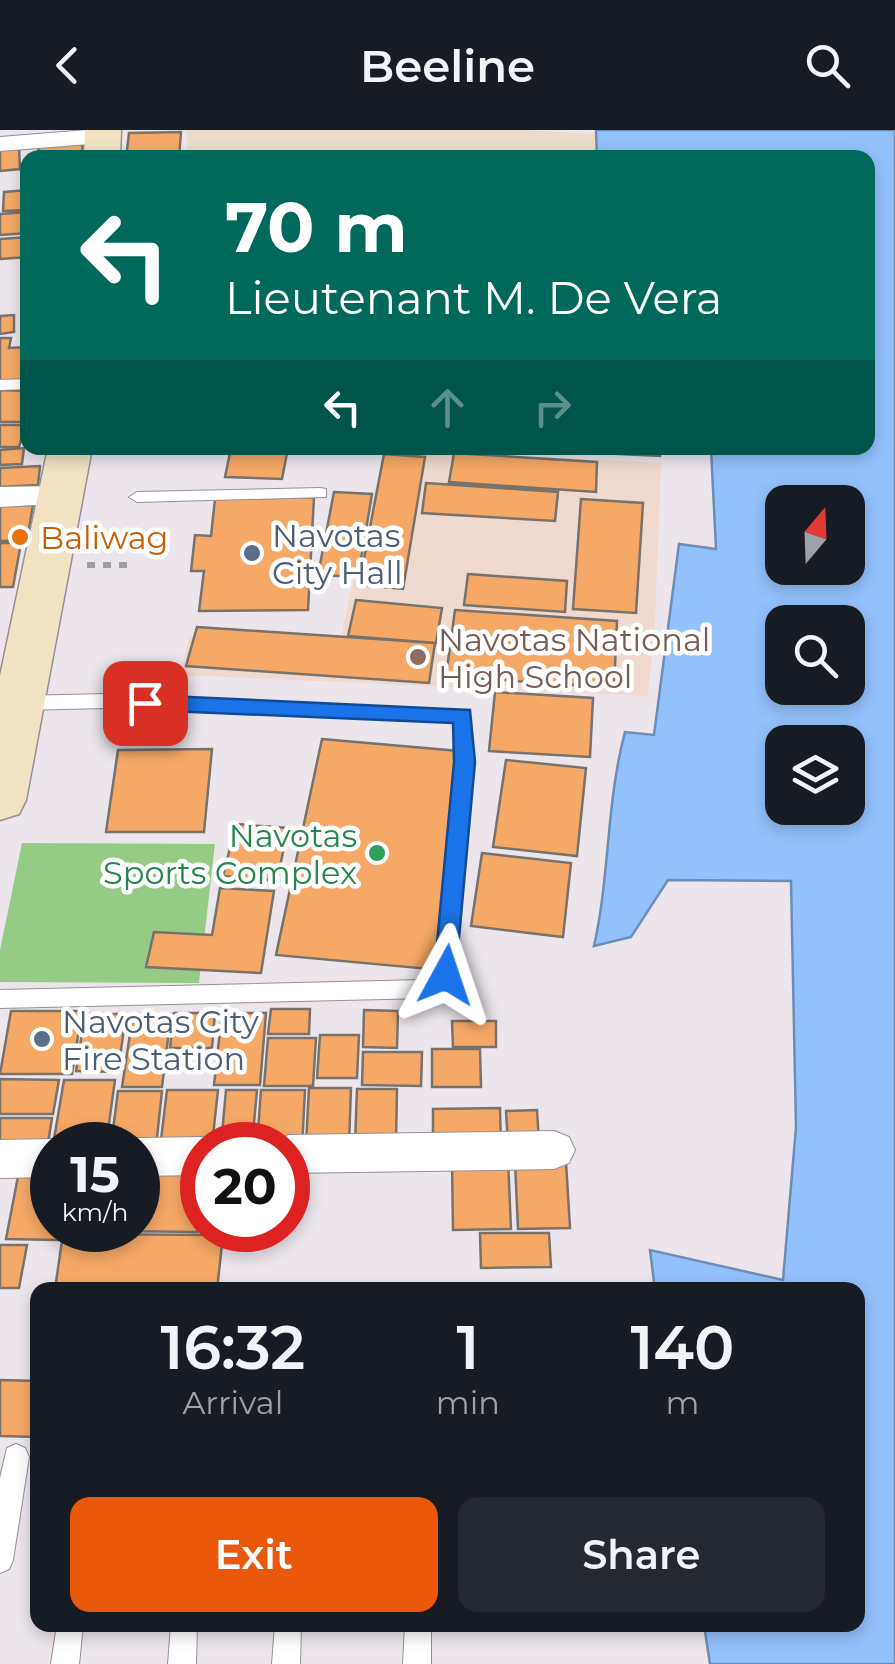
<!DOCTYPE html>
<style>
body{margin:0;font-family:Montserrat,sans-serif;background:#242831;color:#f1f3f6;height:100vh;display:flex;flex-direction:column;font-size:38px;white-space:nowrap}
*{box-sizing:border-box;margin:0}
p{font-size:32px;color:#9ea1a6}
.icon{flex:none;width:55px;height:55px;fill:none;stroke:currentColor;stroke-width:2;stroke-linecap:round;stroke-linejoin:round}
.map{position:relative;flex:1;overflow:hidden}
.details{position:absolute;left:30px;top:1152px;width:835px;height:350px;display:flex;flex-direction:column;background:#171b24;border-radius:20px;box-shadow:0 5px 15px #0003}
.details>*{flex:none}
.hud{position:absolute;left:20px;top:20px;width:855px;height:305px;border-radius:20px;box-shadow:0 5px 15px #0003;background:#00695c;color:#fff;overflow:hidden}
.needle{width:65px;rotate:19deg}
.fabs{position:absolute;left:765px;top:355px;display:grid;gap:20px}
.fabs a{display:grid;place-items:center;width:100px;height:100px;border-radius:20px;background:#171b24;box-shadow:0 5px 15px #0003;font-size:50px}
.speed{position:absolute;left:30px;top:992px;display:flex;gap:20px;font-size:50px;font-weight:700;text-align:center}
.speed>*{display:grid;place-content:center;width:130px;height:130px;border-radius:50%;background:#171b24;box-shadow:0 5px 15px #0003;line-height:1}
.speed small{font-size:25px;font-weight:400}
.speed .limit{border:15px solid #d22;background:#fff;color:#111}
.pin{position:absolute;display:grid;place-items:center;width:85px;height:85px;color:#fff;margin:-42px;border-radius:20px;box-shadow:0 5px 15px #0006}
.me{position:absolute;width:110px;margin:-55px;rotate:5deg;stroke-linejoin:round;filter:drop-shadow(0 0 8px #0008)}
.turn{display:flex;align-items:center;gap:35px;height:210px;padding:0 40px;font-size:45px}
.turn .icon{width:130px;height:130px;stroke-width:2.5}
.turn b{display:block;font-size:70px;line-height:85px}
.lanes{display:flex;align-items:center;height:95px;padding:0 40px;background:#0003;justify-content:center;gap:50px;direction:ltr}
.lanes .off{opacity:.35}
.eta{display:flex;justify-content:space-evenly;align-items:center;height:170px;text-align:center}
.eta b{font-size:60px;font-weight:600;line-height:70px}
.button{display:flex;gap:20px;margin-top:auto;padding:20px 40px}
.button a{flex:1;height:115px;border-radius:20px;background:#ea580c;color:#fff;font-size:40px;font-weight:600;line-height:115px;text-align:center}
.button a+a{background:#242831;color:#f1f3f6}
header{display:flex;justify-content:space-between;align-items:center;height:130px;padding:0 40px;background:#171b24;font-size:45px;font-weight:600}
.map>svg:first-child{display:block}
.industrial{fill:#eadcc9}
.education{fill:#f0d9ce}
.green{fill:#96cb86}
.water{fill:#93c1fc;stroke:#6d8cb6;stroke-width:2.5;fill-rule:evenodd}
.building{fill:#f6a967;stroke:#78726d;stroke-width:2.5}
.lines{fill:none;stroke-linecap:round;stroke-linejoin:round}
.lane-casing{stroke:#958f95;stroke-width:2}
.street-casing{stroke:#958f95;stroke-width:2}
.secondary-casing{stroke:#958f95;stroke-width:3}
.path{stroke:#9f9a9f;stroke-width:6;stroke-dasharray:8 8;stroke-linecap:butt}
.lane{fill:#fff;fill-rule:evenodd}
.street{fill:#fff;fill-rule:evenodd}
.secondary{fill:#f0e2c2;fill-rule:evenodd}
.route{fill:#1a73e8;stroke:#114b97;stroke-width:2.5}
.food-dot{fill:#e8710a;stroke:#fff;stroke-width:4}
.service-dot{fill:#5c6f8a;stroke:#fff;stroke-width:4}
.education-dot{fill:#8d6e63;stroke:#fff;stroke-width:4}
.leisure-dot{fill:#2e9e5b;stroke:#fff;stroke-width:4}
.labels{text-anchor:middle;dominant-baseline:central;stroke-width:9;stroke-linejoin:round;paint-order:stroke}
.service-label{font-size:32px;fill:#4e5e75;stroke:#fff;text-anchor:start}
.food-label{font-size:32px;fill:#c56008;stroke:#fff;text-anchor:start}
.education-label{font-size:32px;fill:#785e54;stroke:#fff;text-anchor:start}
.leisure-label{font-size:32px;fill:#27864d;stroke:#fff;text-anchor:end}
</style>
<header><svg class="icon" aria-label="back" viewBox="0 0 24 24"><path d="M15 5l-7 7 7 7"/></svg>Beeline<svg class="icon" aria-label="search" viewBox="0 0 24 24"><circle cx="10" cy="10" r="6"/><path d="M15 15l6 6"/></svg></header>
<div class="map">
<svg width="895" height="1534" viewBox="0 0 895 1534">
<rect width="100%" height="100%" fill="#ece6ec"/>
<!-- industrial -->
<path class="industrial" d="M186,0H524L595,4L597,27H188Z"/>
<!-- education -->
<path class="education" d="M384,319L661,333L655,493L648,566L181,545L189,506L340,510Z"/>
<!-- green -->
<path class="green" d="M22,713L215,714L199,853L0,852V820Z"/>
<!-- water -->
<path class="water" d="M596,0H895V1534H710L704,1495H858V1160H655L650,1120L783,1150L796,997L791,751L668,750L631,807L594,816C610,745 606,673 625,602L654,605L679,414L716,419L711,318H868V28L597,27ZM782,372H848V438H782ZM782,492H848V558H782ZM782,612H848V678H782Z"/>
<!-- building -->
<path class="building" d="M181,2L179,28H126L129,3Z
M82,12L83,28H39L38,15Z
M19,17L20,39L0,41V19Z
M28,60V80L3,81L4,62Z
M28,82V103L0,105V84Z
M28,107V127L0,129V109Z
M14,185V202L0,204V186Z
M0,208H11L9,218L28,217V251H0Z
M0,260L28,261L22,292H0Z
M0,295H25L19,317H0Z
M24,318L22,334L0,335V320Z
M231,318H288L282,349L225,347Z
M495,318H660V326Z
M454,323L597,332L596,362L449,352Z
M384,324L425,327L403,459L359,455Z
M40,336L38,355L0,357V338Z
M426,353L558,362L555,391L422,383Z
M334,362L372,364L358,447L318,445Z
M314,367L308,480L199,481L204,441H191L195,405L211,406L215,369Z
M581,369L643,373L636,483L573,479Z
M33,375L27,410L0,411V376Z
M0,413H21L13,457H0Z
M468,444L567,451L565,482L464,475Z
M356,470L442,478L436,513L348,506Z
M455,480L617,491L614,558L446,546Z
M197,497L435,513L429,553L186,536Z
M495,562L593,568L590,627L489,621Z
M322,609L470,622L440,840L276,825Z
M212,619L204,702H106L118,620Z
M506,630L586,638L577,726L493,717Z
M236,694L288,698L277,751L223,746Z
M482,723L571,733L563,807L471,796Z
M220,758L274,761L261,843L146,837L154,802L212,805Z
M271,879H310L309,904H268Z
M364,880L398,881L397,918L363,917Z
M11,881H82L72,944H0Z
M174,883H215L212,918H170Z
M222,883H266L260,955H214Z
M85,884H126L118,942L76,941Z
M133,884H171L162,957H122Z
M452,891H496V917H453Z
M320,905H359L357,948H317Z
M268,908H316L313,956H264Z
M432,919H480L481,957H432Z
M363,922H422L421,956L362,955Z
M0,949L59,950L53,984H0Z
M64,950H115L106,1015H53Z
M309,958H351L349,1014H306Z
M357,959H397L396,1014H355Z
M167,960H218L212,1015H202V1019L160,1018Z
M226,960H257L252,1015H221Z
M261,960H305L302,1018L257,1015Z
M118,961H162L156,1017L111,1015Z
M500,978L501,1016L433,1017V979Z
M537,980L539,1013H508L506,981Z
M0,988H52L46,1025H0Z
M508,1029L511,1099L453,1100L452,1030Z
M566,1032L570,1098L518,1099L515,1033Z
M20,1036H52V1100H60L58,1110L6,1109Z
M138,1039L202,1040L197,1102L117,1101L138,1100Z
M480,1103H549L551,1137L481,1138Z
M63,1104L223,1105L217,1160L55,1159Z
M0,1115H27L19,1158H0Z
M0,1250L38,1251V1307L0,1306Z"/>
<g class="lines">
<!-- lane casing -->
<g class="lane-casing">
<path id="lane" d="M28,249V259L0,260V250Z
M320,358L326,359V367L137,372L129,367L137,362Z
M105,564L469,581L474,631L453,851L428,868L0,878V860L424,850L436,841L456,631L454,592L105,578L21,580L12,573L21,566Z
M16,1314L25,1318L29,1327L13,1430L9,1439L0,1443V1348L7,1318Z
M57,1495H83L79,1534H51Z
M171,1495H197L196,1534H168Z
M275,1495H301L300,1534H272Z
M405,1495H431V1534H403Z"/>
</g>
<!-- street casing -->
<g class="street-casing">
<path id="street" d="M87,0H108L115,6L103,13L0,21V7Z
M59,356L70,359L74,366L70,373L0,377V357Z
M554,1001L569,1007L575,1020L569,1033L554,1039L288,1043V1015H271L288,1005Z
M202,1007L218,1015H202V1045L138,1046V1015H123L138,1008Z
M52,1009L67,1015H52V1047L0,1048V1010Z"/>
</g>
<!-- secondary casing -->
<g class="secondary-casing">
<path id="secondary" d="M85,0H121L120,28H84Z
M48,318H92L26,670L19,684L0,690V546Z"/>
</g>
<!-- path -->
<path class="path" d="M87,435H127"/>
<!-- lane -->
<use href="#lane" class="lane"/>
<!-- street -->
<use href="#street" class="street"/>
<!-- secondary -->
<use href="#secondary" class="secondary"/>
</g>
<!-- route -->
<path class="route" d="M145,565L470,580L475,632L455,852H438L434,845L454,632L453,593L145,580L135,573Z"/>
<!-- markers -->
<circle class="food-dot" cx="20" cy="407" r="10"/>
<g class="service-dot">
<circle cx="252" cy="423" r="10"/>
<circle cx="42" cy="909" r="10"/>
</g>
<circle class="education-dot" cx="418" cy="527" r="10"/>
<circle class="leisure-dot" cx="377" cy="723" r="10"/>
<g class="labels">
<!-- service labels -->
<g class="service-label">
<text x="272" y="405">Navotas<tspan x="272" dy="37">City Hall</tspan></text>
<text x="62" y="891">Navotas City<tspan x="62" dy="37">Fire Station</tspan></text>
</g>
<!-- food labels -->
<g class="food-label">
<text x="40" y="407">Baliwag</text>
</g>
<!-- education labels -->
<g class="education-label">
<text x="438" y="509">Navotas National<tspan x="438" dy="37">High School</tspan></text>
</g>
<!-- leisure labels -->
<g class="leisure-label">
<text x="357" y="705">Navotas<tspan x="357" dy="37">Sports Complex</tspan></text>
</g>
</g>
</svg>
<div class="fabs">
<a><svg class="needle" viewBox="-14 -14 28 28"><path d="M0-13l5 13h-10z" fill="#e53935"/><path d="M0 13l5-13h-10z" fill="#9ea1a6"/></svg></a>
<a><svg class="icon" aria-label="search" viewBox="0 0 24 24"><circle cx="10" cy="10" r="6"/><path d="M15 15l6 6"/></svg></a>
<a><svg class="icon" aria-label="layers" viewBox="0 0 24 24"><path d="M12 4l9 5-9 5-9-5zM3 14l9 5 9-5"/></svg></a>
</div>
<div class="speed"><div>15<small>km/h</small></div><div class="limit">20</div></div>
<div class="pin" style="left:145px;top:573px;background:#d93025"><svg class="icon" aria-label="arrive" viewBox="0 0 24 24"><path d="M6 21V4h12l-3 4 3 4H6"/></svg></div>
<svg class="me" style="left:446px;top:845px" viewBox="-20 -20 40 40"><path d="M0-17L14 15 0 8-14 15z" fill="#1a73e8" stroke="#fff" stroke-width="4"/></svg>
<div class="hud">
<div class="turn"><svg class="icon" aria-label="left" viewBox="0 0 24 24"><path d="M17 20v-9H6M10 6l-5 5 5 5"/></svg><div><b>70 m</b>Lieutenant M. De Vera</div></div>
<div class="lanes"><svg class="icon" aria-label="left" viewBox="0 0 24 24"><path d="M17 20v-9H6M10 6l-5 5 5 5"/></svg><svg class="icon off" aria-label="ahead" viewBox="0 0 24 24"><path d="M12 20V5M6 11l6-6 6 6"/></svg><svg class="icon off" aria-label="right" viewBox="0 0 24 24"><path d="M7 20v-9h11M14 6l5 5-5 5"/></svg></div>
</div>
<section class="details">
<div class="eta">
<div><b>16:32</b><p>Arrival</p></div>
<div><b>1</b><p>min</p></div>
<div><b>140</b><p>m</p></div>
</div>
<div class="button"><a>Exit</a><a>Share</a></div>
</section>
</div>
